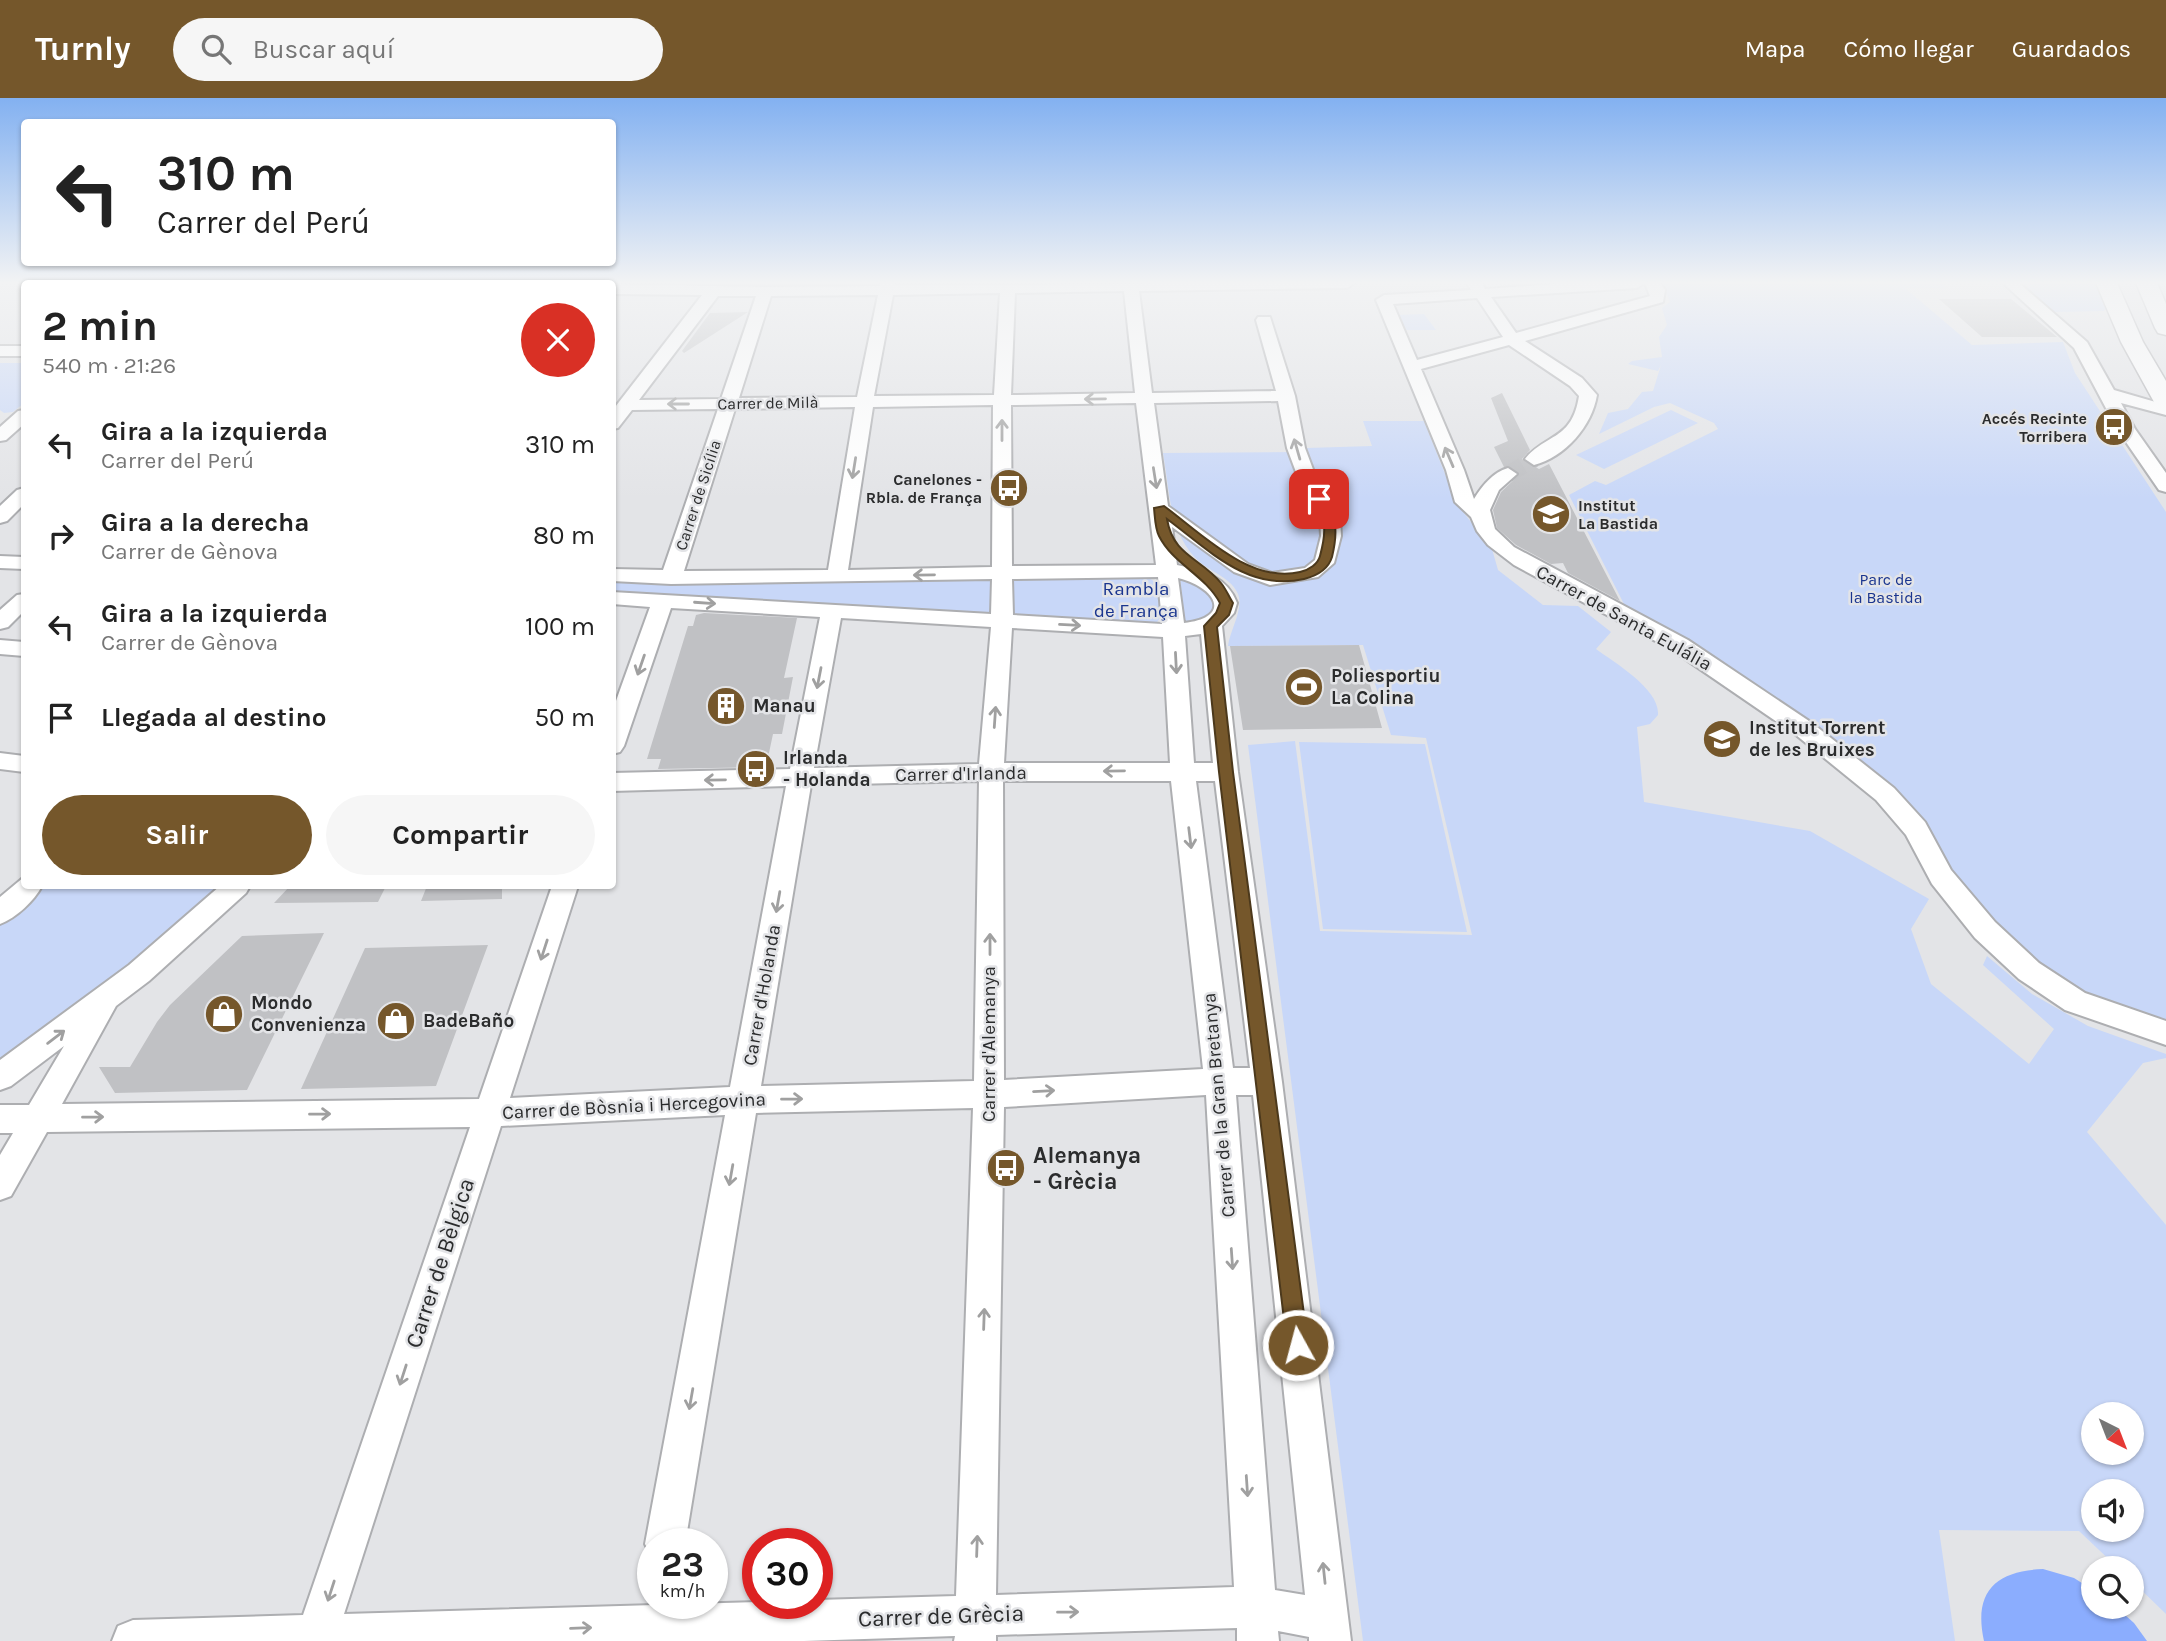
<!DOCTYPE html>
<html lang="es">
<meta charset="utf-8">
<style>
body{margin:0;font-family:Karla,sans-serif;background:#f6f6f6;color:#222;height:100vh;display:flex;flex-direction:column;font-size:26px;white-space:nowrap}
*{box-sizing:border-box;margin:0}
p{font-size:23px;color:#767676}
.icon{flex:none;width:38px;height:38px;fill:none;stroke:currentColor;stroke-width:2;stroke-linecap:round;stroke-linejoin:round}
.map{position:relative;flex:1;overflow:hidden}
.details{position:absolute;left:21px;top:182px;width:595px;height:609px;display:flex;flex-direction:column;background:#fff;border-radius:7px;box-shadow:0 2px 5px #0004}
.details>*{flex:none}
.hud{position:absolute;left:21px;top:21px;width:595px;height:147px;border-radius:7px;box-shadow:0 2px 5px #0004;background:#fff;color:#222;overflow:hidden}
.needle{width:46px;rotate:138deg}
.tools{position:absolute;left:2081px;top:1304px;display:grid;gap:14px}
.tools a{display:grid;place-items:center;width:63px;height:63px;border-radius:50%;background:#fff;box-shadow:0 2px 5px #0004;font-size:35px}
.speed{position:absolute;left:637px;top:1430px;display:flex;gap:14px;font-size:35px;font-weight:700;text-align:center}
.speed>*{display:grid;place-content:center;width:91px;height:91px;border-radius:50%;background:#fff;box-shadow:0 2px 5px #0004;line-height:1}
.speed small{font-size:18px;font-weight:400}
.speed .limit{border:10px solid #d22;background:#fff;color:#111}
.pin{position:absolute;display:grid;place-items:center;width:60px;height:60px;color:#fff;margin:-30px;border-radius:14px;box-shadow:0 4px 10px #0006}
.me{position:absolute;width:77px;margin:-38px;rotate:353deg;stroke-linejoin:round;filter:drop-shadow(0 0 5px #0008)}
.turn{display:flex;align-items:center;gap:24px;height:147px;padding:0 21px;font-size:32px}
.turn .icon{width:91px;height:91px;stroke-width:2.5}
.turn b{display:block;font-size:49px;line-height:60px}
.round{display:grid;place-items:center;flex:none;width:74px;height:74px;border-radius:37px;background:#f6f6f6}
.headline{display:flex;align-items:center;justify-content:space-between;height:119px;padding:0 21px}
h1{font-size:42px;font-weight:700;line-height:52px}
.primary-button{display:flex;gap:14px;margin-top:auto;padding:14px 21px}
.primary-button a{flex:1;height:80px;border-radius:42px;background:#75572b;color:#fff;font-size:28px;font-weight:700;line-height:80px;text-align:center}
.primary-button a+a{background:#f6f6f6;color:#222}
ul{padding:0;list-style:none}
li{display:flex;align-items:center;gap:21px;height:91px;padding:0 21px}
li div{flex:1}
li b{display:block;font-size:26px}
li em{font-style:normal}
header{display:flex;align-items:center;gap:42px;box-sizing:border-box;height:98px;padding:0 35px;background:#75572b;color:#fff}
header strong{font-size:33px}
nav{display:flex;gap:38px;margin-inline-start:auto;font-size:24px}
.search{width:490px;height:63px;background:#f6f6f6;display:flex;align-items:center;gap:18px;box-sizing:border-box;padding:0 24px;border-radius:38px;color:#767676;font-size:26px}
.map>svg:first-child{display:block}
.green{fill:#c8d7f8;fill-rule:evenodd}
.water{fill:#8badfe}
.building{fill:#c0c1c4}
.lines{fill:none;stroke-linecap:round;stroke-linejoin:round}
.minor-tunnel{stroke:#bebfc2;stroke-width:17;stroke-dasharray:17 9;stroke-linecap:butt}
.minor-casing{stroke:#adaeb1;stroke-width:4}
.highway-casing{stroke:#adaeb1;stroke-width:3}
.minor{fill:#fff;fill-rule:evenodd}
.highway{fill:#fff;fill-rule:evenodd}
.oneway{stroke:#a0a0a0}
.route{fill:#75572b;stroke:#4c391c;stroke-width:2}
.labels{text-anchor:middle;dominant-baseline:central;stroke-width:5;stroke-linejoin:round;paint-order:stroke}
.far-street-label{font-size:16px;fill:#2b2c2d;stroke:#e3e4e7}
.far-poi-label{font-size:16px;font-weight:bold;fill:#2b2c2d;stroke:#e3e4e7;text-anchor:end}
.far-park-label{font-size:16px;fill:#1a358f;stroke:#e3e4e7}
.park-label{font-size:19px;fill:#1a358f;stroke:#e3e4e7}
.street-label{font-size:19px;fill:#2b2c2d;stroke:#e3e4e7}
.poi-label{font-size:19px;font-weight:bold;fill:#2b2c2d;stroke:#e3e4e7;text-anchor:start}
.near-poi-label{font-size:23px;font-weight:bold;fill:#2b2c2d;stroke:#e3e4e7;text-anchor:start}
.near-street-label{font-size:23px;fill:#2b2c2d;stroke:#e3e4e7}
</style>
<header>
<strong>Turnly</strong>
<div class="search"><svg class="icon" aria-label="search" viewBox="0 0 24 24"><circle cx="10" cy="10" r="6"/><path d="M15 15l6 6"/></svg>Buscar aquí</div>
<nav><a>Mapa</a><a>Cómo llegar</a><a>Guardados</a></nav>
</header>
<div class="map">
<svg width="2166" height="1543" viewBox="0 0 2166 1543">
<rect width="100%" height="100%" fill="#e3e4e7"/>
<!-- green -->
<path class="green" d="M1942,185L1947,190H1905L1972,247L2063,244L2075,275L2166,414V927L2062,888L1978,811L1893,693L1626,510L1569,397L1595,383L1606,387L1718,331L1714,325L1670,305L1654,309L1599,336L1608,315L1628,311L1642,294L1653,293L1661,267L1658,273L1628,266L1632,263L1662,259L1659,239L1667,227L1662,210L1670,204L1663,186Z
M2018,185H2100L2109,205L2104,213L2054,214Z
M1424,216L1436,232H1401L1395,217Z
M0,265H24V305L13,314L4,315L0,312Z
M1671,312L1698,325L1604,371L1576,357Z
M1363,323H1424L1457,406L1492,451L1498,472L1543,507L1578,508L1611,534L1596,551C1615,565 1660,591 1658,617L1650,626L1637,629L1644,704L1810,733L1929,801L1911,831L1931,886L2029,966L2054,931L1983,867L1987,858L2032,896L2088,928L2166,956V960L2143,965L2087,1034L2166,1127V1516L2132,1483V1470H2118L2079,1433L1939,1432L1955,1543H1363L1248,647L1295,643L1320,833L1472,837L1426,640L1391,637L1363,547L1228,548C1230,532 1244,511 1238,496C1232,481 1212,474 1201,465C1169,439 1170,393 1163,355L1298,354L1307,350L1372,348ZM2093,1316H2132V1354H2093ZM2093,1393H2132V1432H2093Z
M1139,478C1163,480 1160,497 1163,517L1157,524L1147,527L613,495L612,484L688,486Z
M1180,479L1195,481L1219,501L1209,520L1185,527Z
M1299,644L1425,646L1467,834L1323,831Z
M40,788H226L130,871L0,966V825Z"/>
<!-- water -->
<path class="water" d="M2043,1471L2074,1480L2093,1492V1508L2116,1509L2134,1525L2147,1543H1984C1973,1493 1996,1473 2043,1471Z"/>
<!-- building -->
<path class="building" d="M1939,201H2011L2057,239H1982Z
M748,214L684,255L682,253L710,215Z
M1502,295L1530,352L1522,361L1539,371L1549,366L1620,503L1568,475L1563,465L1551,466L1516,447L1497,430L1493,412L1501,394L1520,376L1509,368L1504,369L1494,349L1508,343L1491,300Z
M704,515L797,520L784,580L793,579L782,636H773L766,669L658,671L661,661H647L688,528H693L696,517Z
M1359,547L1382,630L1243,632L1230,548Z
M290,788H386L378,804L274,805Z
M427,788H502V801L421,803Z
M324,835L247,992L115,995L99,969H130L157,924L170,907L242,838Z
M488,847L436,988L301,991L365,850Z"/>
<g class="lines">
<!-- minor-tunnel -->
<path class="minor-tunnel" d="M1508,376L1534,361"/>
<!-- minor casing -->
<g class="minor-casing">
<path id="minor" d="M169,185H185V186H169Z
M309,185H324L309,186Z
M413,185H429V186H413Z
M521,185H537V186H521Z
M880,185H895V187L1354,185L1347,190L1139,193L1152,295L1276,293L1256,222L1258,219H1270L1295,298L1305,350L1317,382L1340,420L1341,438L1334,465L1318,479L1270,487L1234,474L1172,429L1177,467C1203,473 1227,478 1237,505L1234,515L1222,528L1238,674L1282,984L1351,1543H1309V1539L1278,1533L1279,1543H1237V1530L996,1537V1543H954L955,1538L804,1543H112L118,1528L133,1522L303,1517L470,1029L47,1034L11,1098L0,1102V1057L13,1035H0V1007H29L64,948L11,988L0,992V962L129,867L220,788H250L246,795L149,883L116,908L62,1006L479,1001L552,788H578L510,1000L730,989L786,688L612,693V675L790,671L820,519L671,510L624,648L620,654L612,656V614L650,509L612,506V494L991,516L992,481L671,486L612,483V471L663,472L718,311L632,312L618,330L612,331V313L702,197L612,196V186L765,189L880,188ZM1124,193L1135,295L1011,297L1015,195ZM1000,195L994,297L874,298L893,197ZM878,197L857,299L739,300L771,198ZM718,198H756L721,301L639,302ZM1278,303L1287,350L1299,382L1320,420L1321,438L1315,462L1305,470L1272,475L1248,466L1168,408L1154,305ZM1136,305L1156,467L1012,468L1011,307ZM993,307L992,469L848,472L873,309ZM855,309L828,472L684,473L735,311ZM1158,479L1162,526L1013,517L1012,481ZM1178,480C1215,489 1234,519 1184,525ZM841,520L991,529L979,666L814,670ZM1012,530L1163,539L1170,665H1004ZM1201,536L1213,665H1194L1185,538ZM979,683L974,983L761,988L811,687ZM1003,683H1171L1203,971L1004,982ZM1196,683H1215L1250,970H1233ZM1206,997L1234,1489L996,1497L1004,1009ZM1236,997H1253L1305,1497L1275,1492ZM973,1010L956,1498L817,1502V1505L758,1504L344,1516L501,1028L725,1017L645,1446L653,1461V1446H685L756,1015Z
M1467,185H1482L1485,191L1567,185H1644L1637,190L1491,199L1516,235L1650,198L1645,185H1660L1665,192L1663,204L1525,243L1582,280L1597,297C1592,328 1565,359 1534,367L1525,361C1546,335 1572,343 1579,298L1570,288L1509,247L1421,271L1464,372L1474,401C1482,388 1493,374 1508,370L1517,376L1499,392L1490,412L1495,431L1514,449L1688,542L1812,625L1894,690L1925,724L1951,772L1995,824L2039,865L2085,895L2166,923V947L2065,912L2019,881L1975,840L1932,786L1906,737L1876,702L1796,637L1672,552L1514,467L1488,447L1477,433L1471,419L1455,404L1446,372L1376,202L1384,197L1471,192ZM1477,200L1503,239L1417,262L1393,206Z
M2003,185H2019L2087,244L2114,292L2166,307V317L2121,305L2135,331L2166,375V394L2159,392L2117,331L2074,250Z
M0,248H24V258H0Z
M24,312V326L6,342L0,343V329L18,313Z
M24,390V406L7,423L0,425V408L17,392Z
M0,458L24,459V471L0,470Z
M24,496V513L8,529L0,531V512L17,497Z
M0,542L24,544V558L0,556Z
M0,655L24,658V674L0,671Z
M24,779V788H42C34,803 16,820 0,826V799Z"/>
</g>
<!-- highway casing -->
<g class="highway-casing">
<path id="highway" d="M2096,185H2117L2143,244L2166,283V311L2157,309L2154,304L2121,244Z
M2136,185H2157L2166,206V237L2158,235L2155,230Z"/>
</g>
<!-- minor -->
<use href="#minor" class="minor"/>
<!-- highway -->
<use href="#highway" class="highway"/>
</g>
<!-- one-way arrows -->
<defs><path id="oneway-shaft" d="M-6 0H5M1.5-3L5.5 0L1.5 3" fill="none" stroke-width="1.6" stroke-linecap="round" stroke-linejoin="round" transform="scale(1.75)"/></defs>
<g class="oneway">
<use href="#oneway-shaft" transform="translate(1095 301) rotate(179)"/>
<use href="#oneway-shaft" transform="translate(678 306) rotate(180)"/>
<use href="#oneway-shaft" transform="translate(1002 332) rotate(-90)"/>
<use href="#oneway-shaft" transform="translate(1297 351) rotate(-106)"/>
<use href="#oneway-shaft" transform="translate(1449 359) rotate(-113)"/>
<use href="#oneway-shaft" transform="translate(854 370) rotate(99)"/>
<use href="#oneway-shaft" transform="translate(1155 380) rotate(81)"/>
<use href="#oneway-shaft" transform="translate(924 477) rotate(179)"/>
<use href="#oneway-shaft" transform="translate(705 505) rotate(4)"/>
<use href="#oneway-shaft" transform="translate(1070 527) rotate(3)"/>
<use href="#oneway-shaft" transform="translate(1176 565) rotate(87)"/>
<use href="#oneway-shaft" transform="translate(641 567) rotate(109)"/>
<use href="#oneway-shaft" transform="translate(819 580) rotate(101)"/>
<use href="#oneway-shaft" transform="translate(995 619) rotate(-86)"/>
<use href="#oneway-shaft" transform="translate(1114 673) rotate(179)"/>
<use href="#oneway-shaft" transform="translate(715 682) rotate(179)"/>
<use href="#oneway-shaft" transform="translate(1190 740) rotate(83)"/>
<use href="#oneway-shaft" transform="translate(778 804) rotate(100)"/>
<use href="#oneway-shaft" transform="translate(990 846) rotate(-90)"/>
<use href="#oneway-shaft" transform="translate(544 852) rotate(108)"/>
<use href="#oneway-shaft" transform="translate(56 939) rotate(-37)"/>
<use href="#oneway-shaft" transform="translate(1044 993) rotate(-3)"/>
<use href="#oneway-shaft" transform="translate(792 1001) rotate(-1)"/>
<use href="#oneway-shaft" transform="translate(320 1016) rotate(-1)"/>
<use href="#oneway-shaft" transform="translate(93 1019) rotate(-1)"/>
<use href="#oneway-shaft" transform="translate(731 1077) rotate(100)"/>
<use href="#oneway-shaft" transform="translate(1232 1161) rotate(86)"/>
<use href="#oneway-shaft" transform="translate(984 1221) rotate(-88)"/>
<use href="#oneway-shaft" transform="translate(403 1277) rotate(108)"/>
<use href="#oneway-shaft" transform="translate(691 1301) rotate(100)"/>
<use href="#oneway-shaft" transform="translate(1247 1388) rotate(86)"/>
<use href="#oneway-shaft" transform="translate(977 1448) rotate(-88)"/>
<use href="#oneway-shaft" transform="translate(1324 1475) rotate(-96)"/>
<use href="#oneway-shaft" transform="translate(331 1493) rotate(108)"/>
<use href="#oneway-shaft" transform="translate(1068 1514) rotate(-1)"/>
<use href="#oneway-shaft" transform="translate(581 1530) rotate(-2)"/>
</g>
<!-- sky -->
<linearGradient id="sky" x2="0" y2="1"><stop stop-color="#83b1f1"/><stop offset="0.46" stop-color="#f2f3f4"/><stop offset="1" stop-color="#f2f3f4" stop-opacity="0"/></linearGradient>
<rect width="2166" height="401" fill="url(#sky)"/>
<!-- route -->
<path class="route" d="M1315,399H1323C1337,420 1338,434 1332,459C1328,472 1316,478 1304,481C1248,494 1209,452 1167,421C1173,458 1201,460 1221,485C1226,491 1229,499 1233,505L1229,517L1217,529L1233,674L1308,1247L1305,1255L1298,1258L1290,1255L1287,1247L1219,674L1204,528L1216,515L1220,505C1205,477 1173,466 1159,438C1155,430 1155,419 1154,410L1164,408C1202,436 1250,486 1300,474C1309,472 1318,466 1320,458C1327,432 1326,424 1313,401Z"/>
<!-- icons -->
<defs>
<g id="bus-disc" transform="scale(2.0125)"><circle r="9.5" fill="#75572b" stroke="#e3e4e7"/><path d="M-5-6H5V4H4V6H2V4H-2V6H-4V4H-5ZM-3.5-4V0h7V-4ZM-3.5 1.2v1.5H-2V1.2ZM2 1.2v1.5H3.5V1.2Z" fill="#fff"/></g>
<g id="school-disc" transform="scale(2.0125)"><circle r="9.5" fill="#75572b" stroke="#e3e4e7"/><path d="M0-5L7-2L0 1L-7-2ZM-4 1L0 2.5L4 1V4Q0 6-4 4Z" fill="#fff"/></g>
<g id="stadium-disc" transform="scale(2.0125)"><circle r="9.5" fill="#75572b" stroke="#e3e4e7"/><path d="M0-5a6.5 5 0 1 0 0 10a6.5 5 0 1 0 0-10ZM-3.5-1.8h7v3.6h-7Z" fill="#fff"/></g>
<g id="building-disc" transform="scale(2.0125)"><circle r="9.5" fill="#75572b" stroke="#e3e4e7"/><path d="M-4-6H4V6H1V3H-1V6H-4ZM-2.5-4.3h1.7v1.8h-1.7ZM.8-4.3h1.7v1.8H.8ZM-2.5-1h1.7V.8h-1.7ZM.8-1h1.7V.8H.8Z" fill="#fff"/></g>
<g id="shop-disc" transform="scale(2.0125)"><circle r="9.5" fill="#75572b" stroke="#e3e4e7"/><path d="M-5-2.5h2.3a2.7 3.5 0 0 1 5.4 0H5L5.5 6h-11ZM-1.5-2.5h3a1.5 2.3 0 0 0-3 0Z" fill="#fff"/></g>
</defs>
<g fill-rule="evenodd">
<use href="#bus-disc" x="2114" y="329"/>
<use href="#bus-disc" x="1009" y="390"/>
<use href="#school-disc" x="1551" y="416"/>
<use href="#stadium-disc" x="1304" y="589"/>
<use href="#building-disc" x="726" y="608"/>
<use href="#school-disc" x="1722" y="641"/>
<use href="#bus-disc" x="756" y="671"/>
<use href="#shop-disc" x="224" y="916"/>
<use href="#shop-disc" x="396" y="923"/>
<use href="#bus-disc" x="1006" y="1070"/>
</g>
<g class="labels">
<!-- far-street labels -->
<g class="far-street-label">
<text transform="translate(768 305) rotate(-1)">Carrer de Milà</text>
<text transform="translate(698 397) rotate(-72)">Carrer de Sicília</text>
</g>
<!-- far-poi labels -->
<g class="far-poi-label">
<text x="2087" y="320">Accés Recinte<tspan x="2087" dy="18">Torribera</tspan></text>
<text x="982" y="381">Canelones -<tspan x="982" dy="18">Rbla. de França</tspan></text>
<text x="1578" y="407" text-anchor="start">Institut<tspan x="1578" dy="18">La Bastida</tspan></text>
</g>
<!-- far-park labels -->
<g class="far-park-label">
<text x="1886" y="481">Parc de<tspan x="1886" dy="18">la Bastida</tspan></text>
</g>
<!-- park labels -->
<g class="park-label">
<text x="1136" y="491">Rambla<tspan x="1136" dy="22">de França</tspan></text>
</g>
<!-- street labels -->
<g class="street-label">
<text transform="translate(1624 520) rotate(29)">Carrer de Santa Eulália</text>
<text transform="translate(961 676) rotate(-1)">Carrer d'Irlanda</text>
<text transform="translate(762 897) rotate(-80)">Carrer d'Holanda</text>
<text transform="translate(989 946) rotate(-90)">Carrer d'Alemanya</text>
<text transform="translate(1219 1007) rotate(-95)">Carrer de la Gran Bretanya</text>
<text transform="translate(634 1008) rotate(-3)">Carrer de Bòsnia i Hercegovina</text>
</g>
<!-- poi labels -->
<g class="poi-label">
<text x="1331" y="578">Poliesportiu<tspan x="1331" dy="22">La Colina</tspan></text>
<text x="753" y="608">Manau</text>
<text x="1749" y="630">Institut Torrent<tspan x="1749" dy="22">de les Bruixes</tspan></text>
<text x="783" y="660">Irlanda<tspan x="783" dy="22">- Holanda</tspan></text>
<text x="251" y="905">Mondo<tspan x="251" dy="22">Convenienza</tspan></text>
<text x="423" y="923">BadeBaño</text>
</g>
<!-- near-poi labels -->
<g class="near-poi-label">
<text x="1033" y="1057">Alemanya<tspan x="1033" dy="26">- Grècia</tspan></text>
</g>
<!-- near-street labels -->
<g class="near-street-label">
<text transform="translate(440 1165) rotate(-72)">Carrer de Bèlgica</text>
<text transform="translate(941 1518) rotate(-2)">Carrer de Grècia</text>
</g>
</g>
</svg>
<div class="tools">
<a><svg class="needle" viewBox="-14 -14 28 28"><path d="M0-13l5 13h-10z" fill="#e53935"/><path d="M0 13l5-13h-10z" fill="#767676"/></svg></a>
<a><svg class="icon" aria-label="sound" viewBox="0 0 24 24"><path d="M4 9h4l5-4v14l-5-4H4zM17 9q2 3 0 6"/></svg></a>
<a><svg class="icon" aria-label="search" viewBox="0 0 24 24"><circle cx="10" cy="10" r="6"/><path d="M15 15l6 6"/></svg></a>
</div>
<div class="speed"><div>23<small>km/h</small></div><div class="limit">30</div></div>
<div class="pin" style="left:1319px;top:401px;background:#d93025"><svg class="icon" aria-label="arrive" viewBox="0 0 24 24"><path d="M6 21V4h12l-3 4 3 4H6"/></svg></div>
<svg class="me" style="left:1298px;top:1247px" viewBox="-20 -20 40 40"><circle r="17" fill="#75572b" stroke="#fff" stroke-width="3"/><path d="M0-11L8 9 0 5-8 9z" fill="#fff"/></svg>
<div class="hud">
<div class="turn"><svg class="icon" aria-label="left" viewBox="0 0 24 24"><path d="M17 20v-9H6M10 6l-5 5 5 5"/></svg><div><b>310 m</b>Carrer del Perú</div></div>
</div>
<section class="details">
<div class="headline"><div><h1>2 min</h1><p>540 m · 21:26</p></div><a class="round" style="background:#d93025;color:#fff"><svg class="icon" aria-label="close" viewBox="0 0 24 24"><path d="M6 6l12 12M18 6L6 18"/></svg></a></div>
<ul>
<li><svg class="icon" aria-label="left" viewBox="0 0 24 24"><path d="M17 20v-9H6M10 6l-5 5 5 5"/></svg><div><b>Gira a la izquierda</b><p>Carrer del Perú</p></div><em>310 m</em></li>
<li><svg class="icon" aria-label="right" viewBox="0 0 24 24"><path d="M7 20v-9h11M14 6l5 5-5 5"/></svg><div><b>Gira a la derecha</b><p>Carrer de Gènova</p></div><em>80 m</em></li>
<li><svg class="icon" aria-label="left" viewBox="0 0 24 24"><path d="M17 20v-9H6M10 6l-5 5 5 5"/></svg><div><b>Gira a la izquierda</b><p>Carrer de Gènova</p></div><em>100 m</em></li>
<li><svg class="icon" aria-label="arrive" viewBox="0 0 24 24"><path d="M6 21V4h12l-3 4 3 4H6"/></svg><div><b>Llegada al destino</b></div><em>50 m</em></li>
</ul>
<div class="primary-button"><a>Salir</a><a>Compartir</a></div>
</section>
</div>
